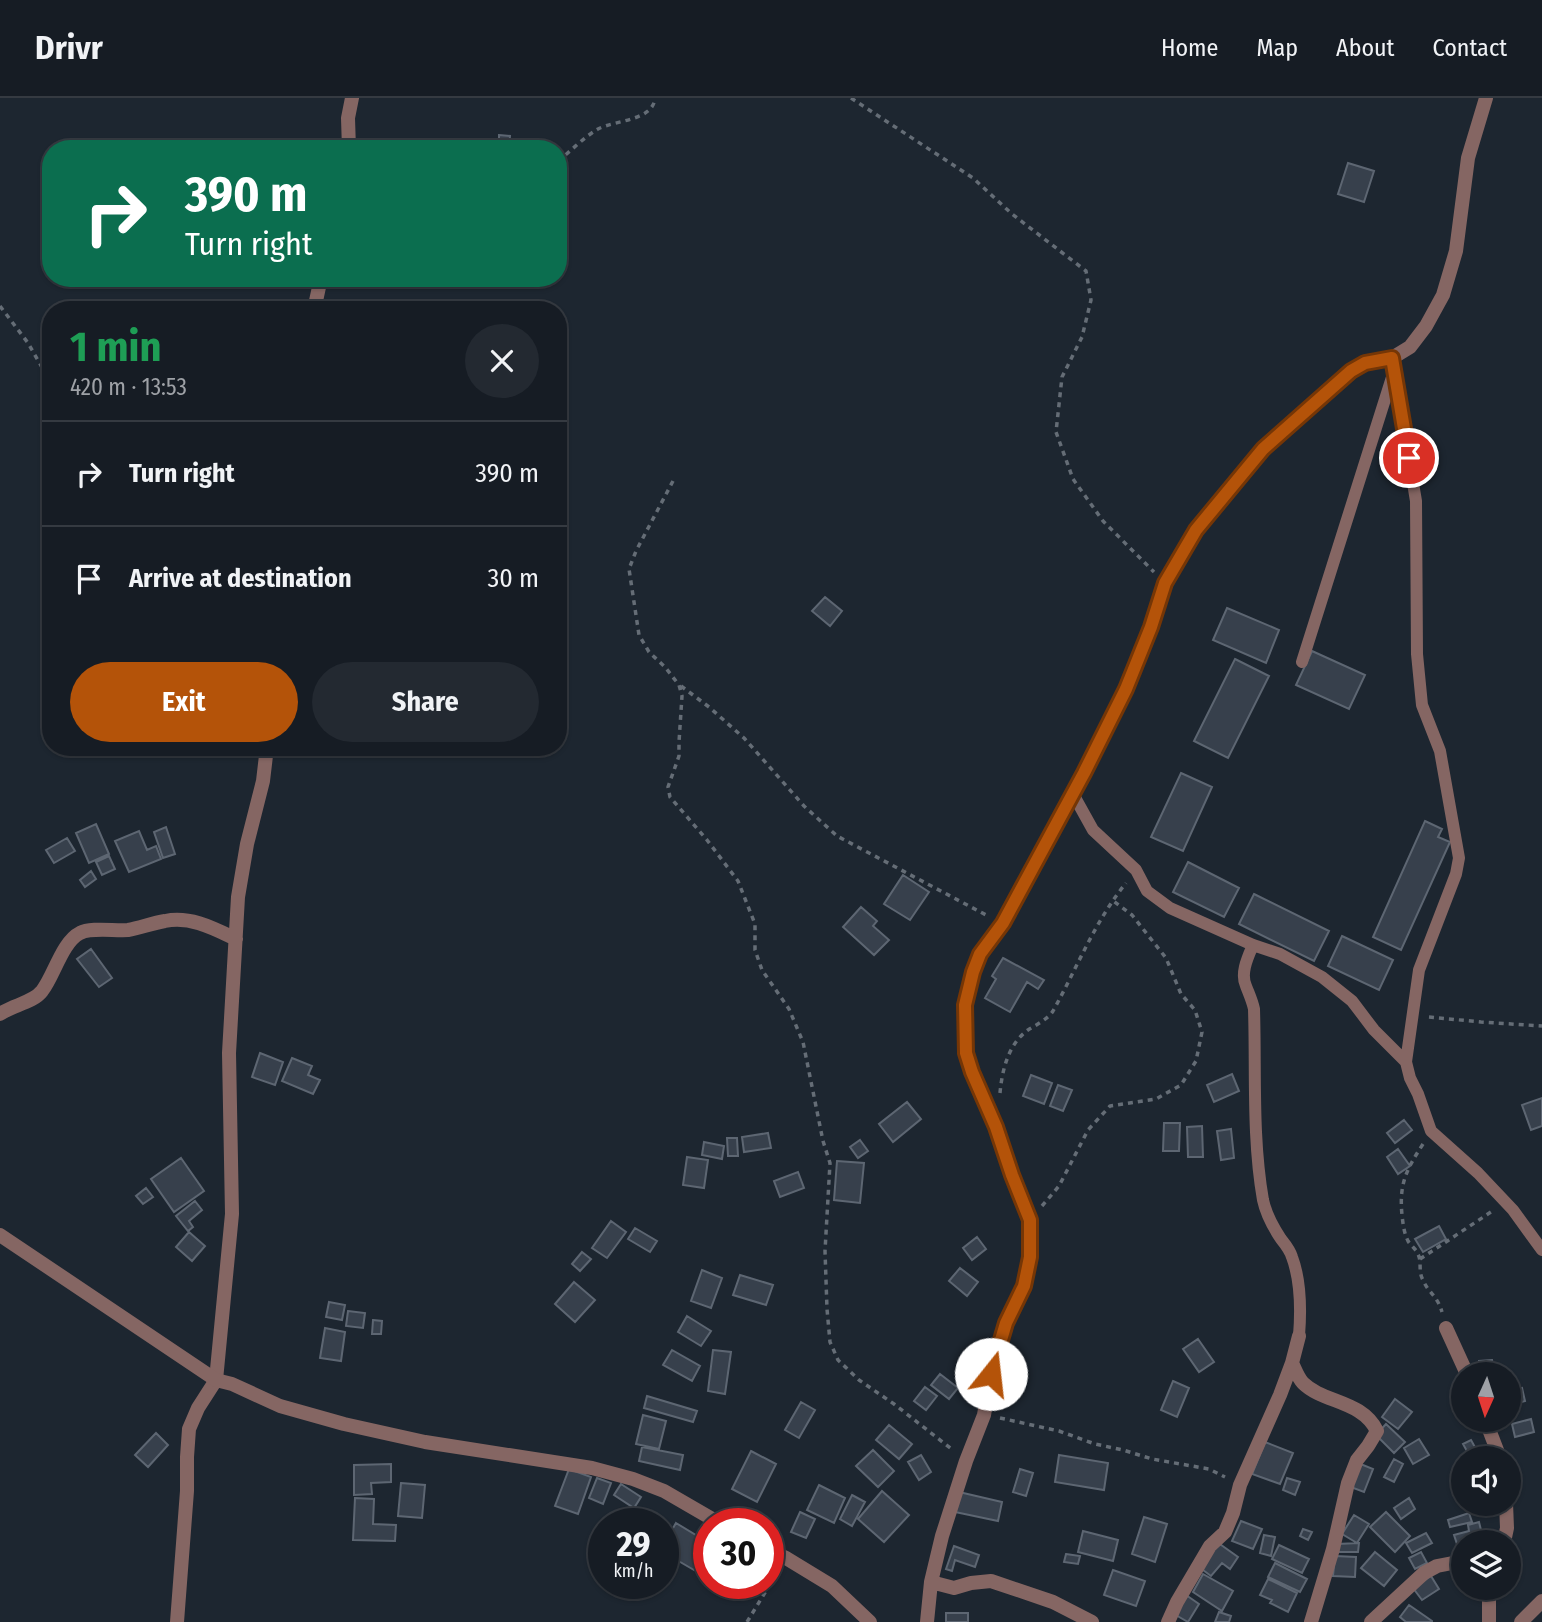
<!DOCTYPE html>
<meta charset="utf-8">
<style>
body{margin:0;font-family:"Fira Sans Condensed",sans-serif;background:#232931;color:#f1f3f6;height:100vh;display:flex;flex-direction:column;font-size:26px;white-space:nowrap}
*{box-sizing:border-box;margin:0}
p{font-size:23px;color:#9ea1a6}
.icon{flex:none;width:38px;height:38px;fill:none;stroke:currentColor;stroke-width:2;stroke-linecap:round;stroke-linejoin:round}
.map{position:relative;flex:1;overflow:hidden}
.sheet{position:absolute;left:42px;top:203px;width:525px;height:455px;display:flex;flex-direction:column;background:#161c24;border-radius:28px;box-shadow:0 2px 5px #0004,0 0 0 2px #353a41}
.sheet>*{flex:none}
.hud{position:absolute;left:42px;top:42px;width:525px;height:147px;border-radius:28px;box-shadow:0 2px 5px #0004,0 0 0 2px #353a41;background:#0b6e4f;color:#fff;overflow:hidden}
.needle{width:46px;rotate:183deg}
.tools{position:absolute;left:1451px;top:1264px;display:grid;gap:14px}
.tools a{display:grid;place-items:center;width:70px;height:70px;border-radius:50%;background:#161c24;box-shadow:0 2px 5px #0004,0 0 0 2px #353a41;font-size:35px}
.speed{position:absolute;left:588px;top:1410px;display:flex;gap:14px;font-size:35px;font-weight:700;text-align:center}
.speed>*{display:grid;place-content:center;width:91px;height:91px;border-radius:50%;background:#161c24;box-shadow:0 2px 5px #0004,0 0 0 2px #353a41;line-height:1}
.speed small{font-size:18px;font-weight:400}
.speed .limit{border:10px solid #d22;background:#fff;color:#111}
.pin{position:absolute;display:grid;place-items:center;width:60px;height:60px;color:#fff;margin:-30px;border:4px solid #fff;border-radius:50%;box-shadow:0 2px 7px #0007}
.me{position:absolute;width:77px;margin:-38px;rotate:16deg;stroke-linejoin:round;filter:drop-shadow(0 0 5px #0008)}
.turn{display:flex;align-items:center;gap:24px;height:147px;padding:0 28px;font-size:32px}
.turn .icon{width:91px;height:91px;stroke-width:2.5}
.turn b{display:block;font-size:49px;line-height:60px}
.round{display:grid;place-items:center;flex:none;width:74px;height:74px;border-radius:37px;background:#232931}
.head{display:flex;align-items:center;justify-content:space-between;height:119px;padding:0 28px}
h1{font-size:42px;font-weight:700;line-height:52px;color:#1e9e55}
.primary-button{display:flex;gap:14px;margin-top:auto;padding:14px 28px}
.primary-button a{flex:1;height:80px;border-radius:42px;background:#b45309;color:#fff;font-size:28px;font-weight:700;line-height:80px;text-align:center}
.primary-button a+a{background:#232931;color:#f1f3f6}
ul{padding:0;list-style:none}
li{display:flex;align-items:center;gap:21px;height:105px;padding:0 28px;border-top:2px solid #353a41}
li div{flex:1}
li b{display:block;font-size:26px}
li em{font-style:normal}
header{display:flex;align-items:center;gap:42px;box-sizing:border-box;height:98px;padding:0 35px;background:#161c24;border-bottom:2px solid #353a41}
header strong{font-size:33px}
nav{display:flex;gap:38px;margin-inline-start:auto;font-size:24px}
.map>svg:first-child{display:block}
.building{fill:#37404c;stroke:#5d6672;stroke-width:2}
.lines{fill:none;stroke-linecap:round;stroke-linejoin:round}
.path{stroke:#656d76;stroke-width:3.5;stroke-dasharray:5 5;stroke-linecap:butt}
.service{stroke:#856663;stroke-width:12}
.minor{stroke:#856663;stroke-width:14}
.tertiary{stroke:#856663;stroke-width:14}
.route-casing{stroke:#753606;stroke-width:18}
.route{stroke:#b45309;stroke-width:12}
</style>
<header>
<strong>Drivr</strong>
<nav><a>Home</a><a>Map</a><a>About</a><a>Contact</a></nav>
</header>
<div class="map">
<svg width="1542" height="1524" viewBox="0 0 1542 1524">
<rect width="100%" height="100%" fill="#1d2630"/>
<!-- building -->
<path class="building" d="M499,37L510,38L509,51H499Z
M1348,65L1374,73L1364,104L1338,96Z
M825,499L842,513L830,528L812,513Z
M1227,510L1279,532L1266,565L1213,542Z
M1312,553L1365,577L1349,611L1296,587Z
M1235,561L1269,578L1228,660L1194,643Z
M1181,675L1212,689L1183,753L1151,739Z
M1425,723L1442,731L1438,739L1450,744L1401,852L1373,839Z
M96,726L109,756L89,765L76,735Z
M166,729L175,756L163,760L154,734Z
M139,733L147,752L156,748L161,761L129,774L115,743Z
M67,740L75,753L54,765L46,752Z
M109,758L115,771L102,777L96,764Z
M1188,764L1239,790L1224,819L1173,794Z
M91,773L96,781L85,789L80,782Z
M903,777L929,794L910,822L884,806Z
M1254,796L1329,833L1314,863L1239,826Z
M861,809L877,823L873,828L889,842L874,857L843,829Z
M1342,838L1393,862L1379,892L1328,868Z
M91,851L112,880L99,889L77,861Z
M1003,860L1044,882L1038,891L1027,884L1010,914L985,900L996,881L992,878Z
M260,955L283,964L275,987L252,979Z
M292,960L312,968L308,977L320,982L313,996L282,983Z
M1232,976L1239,993L1214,1004L1207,987Z
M1031,977L1052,985L1044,1006L1023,998Z
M1058,987L1072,992L1063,1013L1050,1008Z
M1542,1000V1028L1531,1032L1522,1007Z
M907,1004L921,1021L893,1044L879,1026Z
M1404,1022L1412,1032L1395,1045L1387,1035Z
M1164,1025H1180L1179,1053H1163Z
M1202,1028L1203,1059H1188L1187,1029Z
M1231,1031L1234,1060L1221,1062L1217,1033Z
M768,1035L771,1050L744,1054L742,1039Z
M727,1040H737L738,1058H728Z
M860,1042L868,1053L858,1060L850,1049Z
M704,1044L724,1048L722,1061L702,1057Z
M1398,1051L1410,1068L1398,1076L1387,1059Z
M687,1059L708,1062L704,1090L683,1087Z
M181,1060L204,1093L174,1114L151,1081Z
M837,1063L864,1065L860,1105L834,1102Z
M798,1074L804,1090L780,1099L774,1083Z
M146,1090L153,1099L143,1106L136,1098Z
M195,1103L202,1112L189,1123L193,1129L188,1133L176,1118Z
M611,1123L626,1134L607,1160L592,1150Z
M1439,1128L1446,1141L1423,1154L1415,1141Z
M635,1130L657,1143L650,1154L628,1141Z
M189,1134L205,1148L192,1163L176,1149Z
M977,1139L986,1151L972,1162L963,1150Z
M582,1154L591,1161L580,1173L572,1166Z
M960,1170L978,1184L967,1198L949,1183Z
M702,1172L722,1180L711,1210L691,1203Z
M740,1177L773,1187L766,1207L733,1197Z
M574,1184L595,1202L575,1224L555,1206Z
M329,1204L345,1207L342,1222L326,1219Z
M348,1213L365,1215L363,1230L346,1228Z
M687,1218L711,1233L701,1248L678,1234Z
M373,1222L382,1223L381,1236H372Z
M325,1230L345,1234L341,1263L320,1260Z
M1198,1241L1214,1264L1199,1274L1183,1251Z
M672,1252L700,1268L692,1283L663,1267Z
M713,1252L731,1254L725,1296L708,1293Z
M1492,1262L1494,1276H1480L1479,1263Z
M940,1276L958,1290L949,1301L931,1287Z
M1173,1283L1189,1290L1177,1319L1161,1312Z
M925,1289L937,1298L926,1312L914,1303Z
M1522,1290L1525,1303L1508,1308V1293Z
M647,1298L697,1313L693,1324L644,1310Z
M1395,1301L1412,1314L1398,1331L1382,1319Z
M801,1304L815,1312L799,1340L785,1332Z
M643,1317L666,1323L659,1351L636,1346Z
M1531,1321L1534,1334L1515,1339L1512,1326Z
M1386,1326L1405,1344L1394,1355L1376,1337Z
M889,1327L912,1346L899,1361L876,1342Z
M156,1335L168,1347L148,1369L135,1357Z
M1419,1341L1429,1357L1413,1366L1404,1350Z
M1471,1342L1476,1351L1468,1355L1463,1346Z
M1265,1344L1293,1355L1280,1386L1252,1376Z
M642,1349L683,1357L680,1372L639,1363Z
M873,1352L894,1373L878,1389L856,1368Z
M751,1353L776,1366L757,1404L732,1391Z
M921,1357L931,1374L919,1382L908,1364Z
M1059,1357L1108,1365L1104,1392L1055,1384Z
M1394,1361L1403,1366L1394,1384L1384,1379Z
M1358,1365L1373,1371L1364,1394L1348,1388Z
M391,1366V1384L371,1385L372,1396L354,1397V1367Z
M1463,1368V1391L1461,1392L1452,1374Z
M569,1371L591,1379L578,1416L555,1408Z
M1020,1371L1033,1375L1026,1398L1013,1394Z
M597,1380L611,1385L603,1406L589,1400Z
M1287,1380L1300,1384L1295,1397L1283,1392Z
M401,1385L425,1387L422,1420L398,1418Z
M621,1386L641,1399L634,1410L614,1397Z
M819,1387L845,1400L834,1425L807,1412Z
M882,1393L909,1417L884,1444L858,1421Z
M959,1394L1002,1404L998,1423L955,1414Z
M852,1397L865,1404L852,1428L840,1421Z
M355,1400L374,1401L373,1426L396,1427L395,1443L353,1442Z
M1409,1400L1415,1411L1401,1421L1394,1410Z
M800,1414L815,1421L806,1440L791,1434Z
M1386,1414L1410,1438L1395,1454L1370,1429Z
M1469,1415L1472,1424L1450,1429L1448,1422Z
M1354,1417L1369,1426L1357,1445L1342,1436Z
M1144,1419L1167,1426L1155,1464L1132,1456Z
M1241,1423L1262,1431L1253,1451L1232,1443Z
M1479,1424L1484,1444H1463V1451L1459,1452L1454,1437L1469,1433L1468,1427Z
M676,1425L709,1445V1449L694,1472L663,1454V1447Z
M1303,1431L1312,1434L1308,1442L1300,1438Z
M1083,1433L1118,1442L1113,1463L1078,1454Z
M1426,1435L1432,1445L1412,1455L1406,1445Z
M1264,1437L1275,1439L1271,1458L1260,1455Z
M1217,1444L1238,1459L1230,1471L1222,1465L1211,1478L1199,1469Z
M1359,1445L1358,1454H1337V1446Z
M1279,1447L1309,1461L1302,1475L1272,1461Z
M954,1448L979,1457L975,1469L955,1462L952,1473L946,1471Z
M1375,1454L1397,1472L1384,1488L1361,1470Z
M1421,1454L1427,1465L1415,1471L1409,1460Z
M1066,1456L1080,1458L1078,1466L1064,1464Z
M663,1458L672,1462L664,1476H663Z
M1335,1458L1356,1459L1355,1479L1333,1478Z
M1275,1465L1307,1481L1300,1494L1268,1479Z
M1113,1472L1145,1483L1136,1508L1104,1497Z
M1203,1476L1233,1493L1222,1513L1193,1494Z
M1431,1478L1439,1491L1422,1502L1413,1490Z
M1268,1481L1297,1495L1288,1514L1270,1505L1272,1502L1260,1497Z
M1186,1497L1199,1506L1188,1524L1174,1516Z
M1409,1507L1432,1523V1524H1406L1400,1519Z
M1219,1514L1231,1518L1229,1524H1215Z
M946,1515H968V1524H946Z"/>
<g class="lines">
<!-- path -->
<path class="path" d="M851,0L973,80L1012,116L1086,173L1091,202L1082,239L1062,279L1056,334L1073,381L1103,423L1154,474
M558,63C571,53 584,39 598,31C615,22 653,23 655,0
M0,208L28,245L51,285
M673,383L636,453L629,471L639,537L649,554L665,569L679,587L682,598L679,644V658L668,689L670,699L707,742L738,783L755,826V852L762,872L789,911L803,944L823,1043L830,1065L825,1153L827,1211L830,1244L838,1262L859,1282L894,1306L954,1353
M681,588L709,609L744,640L804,708L837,738L988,818
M1429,919L1481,924L1542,928
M1000,995C1002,973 1008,946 1028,932C1036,927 1048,921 1053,913C1077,870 1095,823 1126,785
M1423,1046C1406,1072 1399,1086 1402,1117C1403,1126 1404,1135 1408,1143C1411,1148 1416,1151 1418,1156C1422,1164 1418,1174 1423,1182C1429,1196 1437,1197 1442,1214
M1042,1108L1059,1088L1088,1032L1110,1008L1156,1001L1181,987L1196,963L1202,934L1195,912L1181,896L1166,860L1132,817L1112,802
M1420,1161L1494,1112
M1000,1320L1059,1333L1095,1346L1123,1352L1152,1361L1209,1371L1225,1379
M747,1524L777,1475"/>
<!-- service -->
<path class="service" d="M1392,260L1416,403L1417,556L1422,607L1440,653L1459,760L1456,776L1419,872L1406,964L1410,980L1418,996L1431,1033L1478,1075L1513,1112L1542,1152
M1302,564L1393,276
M1073,696L1093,732L1136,772L1147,793L1170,810L1253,847L1280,856L1322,879L1352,903L1374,932L1406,964
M1253,847C1248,859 1240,875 1246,888C1249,896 1252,902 1254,911C1256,974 1252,1039 1263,1102C1266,1116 1273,1129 1281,1141C1285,1146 1290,1152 1292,1159C1301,1183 1301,1213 1299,1238"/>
<!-- minor -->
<path class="minor" d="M349,51L348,20L352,0
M314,212L321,180
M0,916C12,907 33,905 42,893C54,878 62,844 80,835C91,829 114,833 128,832C140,830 152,825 165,823C191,818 213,830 236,841
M1446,1230L1467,1276
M1299,1238L1292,1265C1295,1271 1298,1280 1303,1285C1323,1305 1362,1302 1377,1333L1368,1348L1357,1362L1348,1385L1333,1451L1311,1524
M1485,1321L1500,1360
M1504,1444L1507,1430L1506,1405
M931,1484L954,1490L971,1485L991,1483L1053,1504L1092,1524
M177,1524L187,1393V1359L189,1331L198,1310L216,1282L232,1116L229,955L238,799L247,746L263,683L267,649
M927,1524L931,1484L942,1438L966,1363L984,1317L991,1276L1006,1225L1024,1188L1030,1159V1122L1012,1077L996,1029L972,974L966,955L965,907L973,874L980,856L1003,825L1073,696L1126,591L1151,529L1165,485L1196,432L1263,351L1351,273L1365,265L1392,260L1410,249L1426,228L1443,197L1456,153L1468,60L1486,0
M1168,1524L1177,1504L1210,1448L1225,1434L1233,1415L1240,1387L1280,1297L1292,1265
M1371,1524L1424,1475L1437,1468L1463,1463
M1489,1524V1497L1491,1489
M1521,1524L1542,1503"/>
<!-- tertiary -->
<path class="tertiary" d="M0,1137L216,1282L232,1286L280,1308L344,1326L425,1344L592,1370L633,1381L664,1393L721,1426
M768,1452L786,1460L832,1488L870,1524"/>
</g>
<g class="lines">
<!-- route casing -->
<g class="route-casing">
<path id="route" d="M991,1276L1006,1225L1024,1188L1030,1159V1122L1012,1077L996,1029L972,974L966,955L965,907L973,874L980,856L1003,825L1084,675L1126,591L1151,529L1165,485L1196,432L1263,351L1351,273L1365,265L1392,260L1409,360"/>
</g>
<!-- route -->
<use href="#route" class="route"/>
</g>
</svg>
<div class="tools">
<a><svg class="needle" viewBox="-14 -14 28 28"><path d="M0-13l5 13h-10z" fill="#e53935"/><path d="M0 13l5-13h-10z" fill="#9ea1a6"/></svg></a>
<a><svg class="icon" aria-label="sound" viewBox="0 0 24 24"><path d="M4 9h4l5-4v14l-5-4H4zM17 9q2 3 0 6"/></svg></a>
<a><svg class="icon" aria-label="layers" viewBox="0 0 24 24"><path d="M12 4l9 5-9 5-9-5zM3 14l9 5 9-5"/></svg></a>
</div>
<div class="speed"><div>29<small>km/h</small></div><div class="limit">30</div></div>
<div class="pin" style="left:1409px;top:360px;background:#d93025"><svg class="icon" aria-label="arrive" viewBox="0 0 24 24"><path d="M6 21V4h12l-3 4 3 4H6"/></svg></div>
<svg class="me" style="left:991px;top:1276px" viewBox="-20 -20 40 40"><circle r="19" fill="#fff"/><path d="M0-13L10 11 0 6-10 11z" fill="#b45309"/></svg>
<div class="hud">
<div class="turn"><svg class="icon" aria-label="right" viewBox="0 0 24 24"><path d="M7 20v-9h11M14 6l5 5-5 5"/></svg><div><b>390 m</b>Turn right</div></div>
</div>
<section class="sheet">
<div class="head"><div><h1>1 min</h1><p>420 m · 13:53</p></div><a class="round"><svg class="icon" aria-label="close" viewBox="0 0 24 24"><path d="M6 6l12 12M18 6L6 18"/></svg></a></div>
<ul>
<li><svg class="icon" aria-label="right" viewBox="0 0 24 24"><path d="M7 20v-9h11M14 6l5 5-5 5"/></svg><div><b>Turn right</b></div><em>390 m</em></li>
<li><svg class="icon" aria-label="arrive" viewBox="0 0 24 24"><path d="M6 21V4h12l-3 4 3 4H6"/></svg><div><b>Arrive at destination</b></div><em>30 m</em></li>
</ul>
<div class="primary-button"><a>Exit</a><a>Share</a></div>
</section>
</div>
